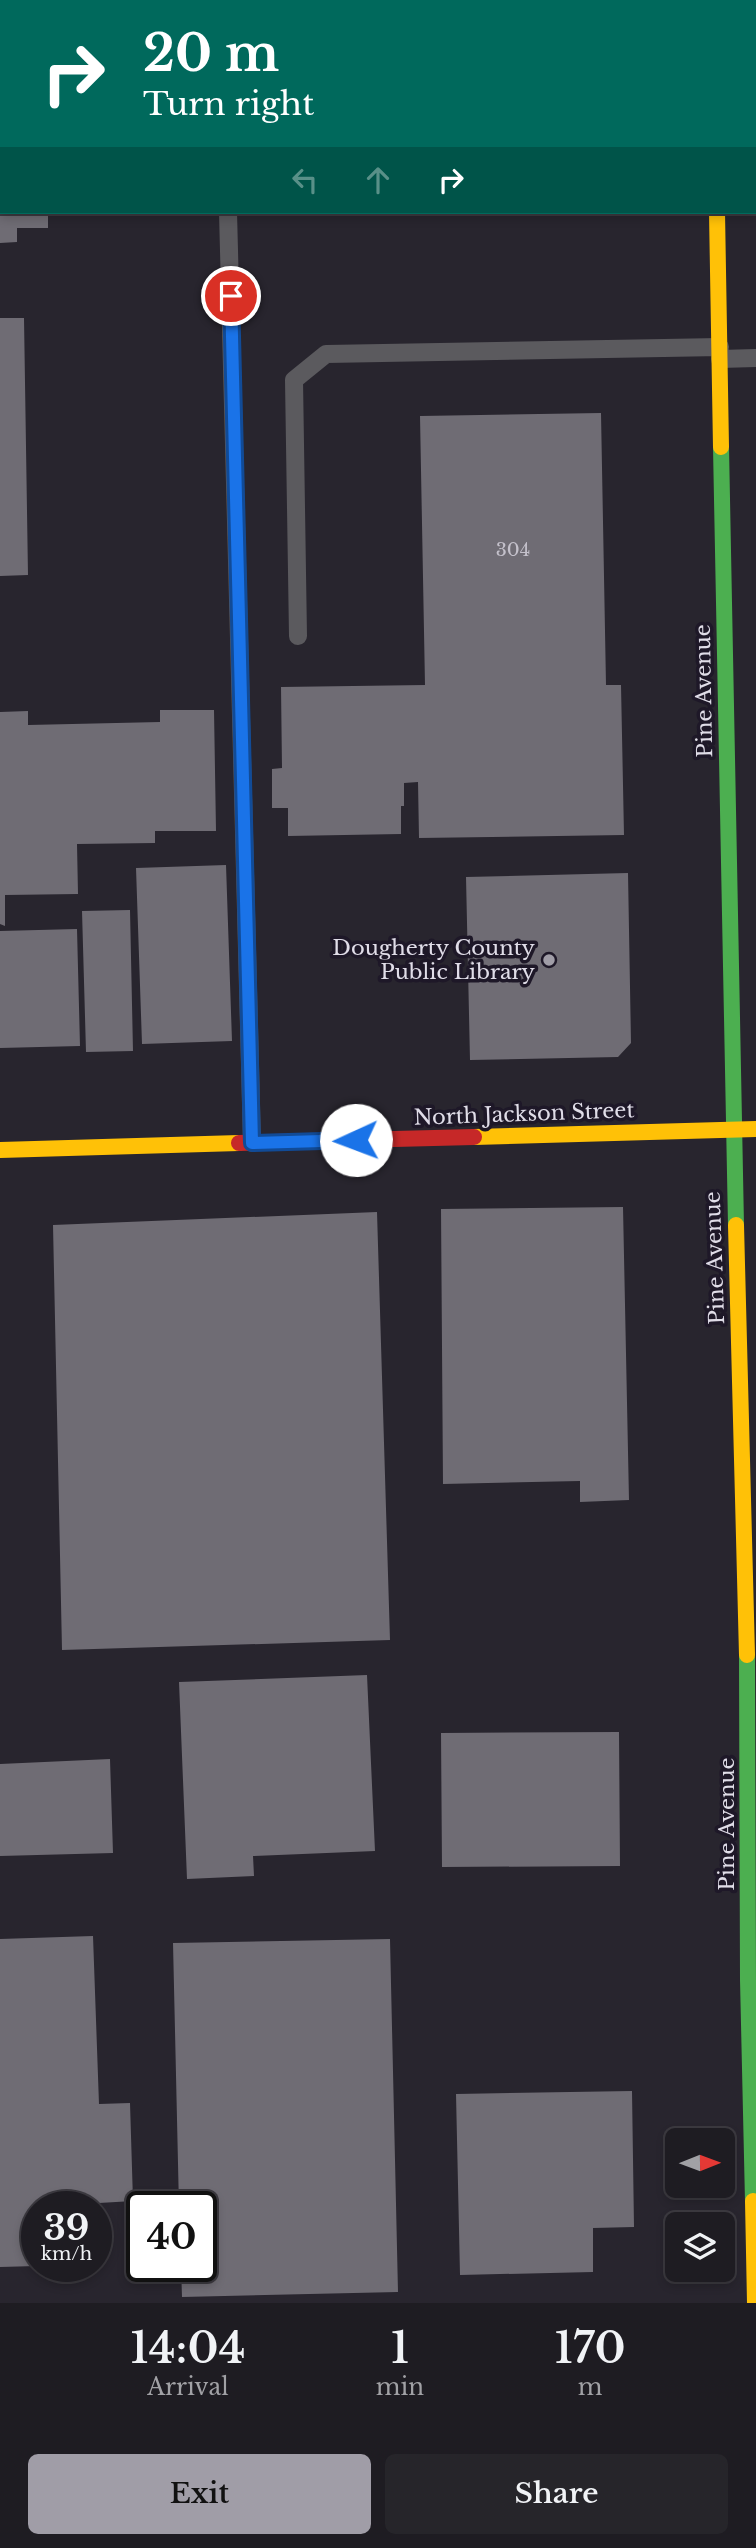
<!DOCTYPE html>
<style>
body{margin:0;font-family:"Libre Baskerville",serif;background:#26252a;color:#f1f3f6;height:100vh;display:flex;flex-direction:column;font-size:26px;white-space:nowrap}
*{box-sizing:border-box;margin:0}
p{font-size:23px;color:#a1a1a5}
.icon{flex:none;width:38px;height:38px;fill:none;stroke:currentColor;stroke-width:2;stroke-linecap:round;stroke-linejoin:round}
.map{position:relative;height:2303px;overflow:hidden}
.sheet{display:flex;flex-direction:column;background:#1e1c22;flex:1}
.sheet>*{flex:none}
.banner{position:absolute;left:0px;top:0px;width:756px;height:214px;box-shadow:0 4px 10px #0003,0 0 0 2px #3c3a40;background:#00695c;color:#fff;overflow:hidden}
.needle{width:46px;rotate:89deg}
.tools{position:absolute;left:665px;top:2128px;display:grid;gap:14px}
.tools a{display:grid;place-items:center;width:70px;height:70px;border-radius:10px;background:#1e1c22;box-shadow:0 4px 10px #0003,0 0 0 2px #3c3a40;font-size:35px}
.speed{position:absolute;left:21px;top:2191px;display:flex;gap:14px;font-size:35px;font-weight:700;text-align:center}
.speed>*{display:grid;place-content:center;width:91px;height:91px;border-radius:50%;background:#1e1c22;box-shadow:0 4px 10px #0003,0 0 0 2px #3c3a40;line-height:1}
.speed small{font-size:18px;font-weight:400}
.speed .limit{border:4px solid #111;border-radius:10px;background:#fff;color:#111}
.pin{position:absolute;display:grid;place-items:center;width:60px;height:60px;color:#fff;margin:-30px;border:4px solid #fff;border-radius:50%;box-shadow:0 2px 7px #0007}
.me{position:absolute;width:77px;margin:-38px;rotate:268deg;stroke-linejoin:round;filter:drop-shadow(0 0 5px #0008)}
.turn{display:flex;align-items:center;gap:24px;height:147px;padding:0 28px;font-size:32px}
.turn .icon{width:91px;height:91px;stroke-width:2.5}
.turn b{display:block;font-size:49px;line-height:60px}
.lanes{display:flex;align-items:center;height:66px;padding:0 28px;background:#0003;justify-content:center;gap:35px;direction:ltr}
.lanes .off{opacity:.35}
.eta{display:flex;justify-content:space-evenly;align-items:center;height:119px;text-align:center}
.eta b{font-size:42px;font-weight:600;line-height:49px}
.cta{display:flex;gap:14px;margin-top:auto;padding:14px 28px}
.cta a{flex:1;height:80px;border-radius:10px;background:#a09da7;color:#111;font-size:28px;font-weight:600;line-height:80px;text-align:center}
.cta a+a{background:#26252a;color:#f1f3f6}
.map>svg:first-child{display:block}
.building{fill:#6f6c74}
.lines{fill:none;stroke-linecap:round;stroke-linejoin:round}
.lane{stroke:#5b5a5e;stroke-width:18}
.fast{stroke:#4caf50;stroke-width:16}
.slow{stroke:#ffc107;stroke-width:16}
.jam{stroke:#c62828;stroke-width:16}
.route-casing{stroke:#114b97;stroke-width:18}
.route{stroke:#1a73e8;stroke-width:12}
.poi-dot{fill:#a09da7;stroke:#1e1828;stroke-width:2.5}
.labels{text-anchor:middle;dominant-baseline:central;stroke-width:7;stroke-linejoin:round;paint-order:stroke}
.number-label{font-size:18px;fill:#c4c1cb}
.street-label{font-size:21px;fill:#e0dde8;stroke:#1e1828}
.poi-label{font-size:21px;fill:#e0dde8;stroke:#1e1828;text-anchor:end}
</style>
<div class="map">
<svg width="756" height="2303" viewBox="0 0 756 2303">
<rect width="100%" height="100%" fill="#28252e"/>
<!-- building -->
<path class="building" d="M0,212H48V228H17V242L0,243Z
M0,318H24L28,575L0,576Z
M601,413L606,685H621L624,835L419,838L418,782L404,783V806H401V834L288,836V808H272V769L282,768L281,687L425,685L420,416Z
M160,710H214L216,831H155V843L77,844L78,894L5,895V926L0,924V712L28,711V725L160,722Z
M226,865L232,1041L142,1044L136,868Z
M628,873L631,1043L618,1057L470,1060L466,877Z
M130,910L133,1051L86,1052L82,911Z
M77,929L80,1046L0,1048V931Z
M623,1207L629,1500L580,1502V1481L443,1484L441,1209Z
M377,1212L390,1640L62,1650L53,1225Z
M367,1675L375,1851L253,1856L254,1876L187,1879L179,1682Z
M619,1732L620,1866L442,1867L441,1733Z
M110,1759L113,1853L0,1856V1764Z
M93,1936L99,2104L130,2103L133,2201L99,2203L101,2264H96V2207H37V2266L0,2267V1939Z
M390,1939L398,2292L182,2297L181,2266H201V2207H179L173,1943Z
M632,2091L634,2227L593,2228V2272L460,2275L456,2094Z"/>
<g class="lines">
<!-- lane -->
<path class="lane" d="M223,0V2
M754,179H756
M228,212L252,1143
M720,359L756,358
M298,636L294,380L326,354L720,347"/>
<!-- fast -->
<path class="fast" d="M721,447L736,1225
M747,1655L748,1980L753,2201"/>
<!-- slow -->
<path class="slow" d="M717,212L721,447
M474,1137L756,1129
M0,1150L239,1143
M736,1225L747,1655
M753,2201L755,2303"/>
<!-- jam -->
<path class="jam" d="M714,0V2
M239,1143L474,1137"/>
</g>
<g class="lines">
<!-- route casing -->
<g class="route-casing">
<path id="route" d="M231,296L252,1143L356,1140"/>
</g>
<!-- route -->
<use href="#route" class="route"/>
</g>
<!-- markers -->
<circle class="poi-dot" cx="549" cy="960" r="7"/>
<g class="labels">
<!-- number labels -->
<g class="number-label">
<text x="513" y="550">304</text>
</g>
<!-- street labels -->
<g class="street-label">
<text transform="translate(704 691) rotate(-91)">Pine Avenue</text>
<text transform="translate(524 1114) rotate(-2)">North Jackson Street</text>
<text transform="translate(715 1258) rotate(-92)">Pine Avenue</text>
<text transform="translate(727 1824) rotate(-90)">Pine Avenue</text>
</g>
<!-- poi labels -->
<g class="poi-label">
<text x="535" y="948">Dougherty County<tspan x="535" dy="24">Public Library</tspan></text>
</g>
</g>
</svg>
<div class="tools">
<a><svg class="needle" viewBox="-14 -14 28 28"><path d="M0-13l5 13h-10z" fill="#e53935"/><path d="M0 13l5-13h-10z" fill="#a1a1a5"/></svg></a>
<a><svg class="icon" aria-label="layers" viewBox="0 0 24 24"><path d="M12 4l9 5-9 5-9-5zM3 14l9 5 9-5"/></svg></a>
</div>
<div class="speed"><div>39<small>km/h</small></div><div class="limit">40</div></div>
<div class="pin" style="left:231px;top:296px;background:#d93025"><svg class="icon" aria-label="arrive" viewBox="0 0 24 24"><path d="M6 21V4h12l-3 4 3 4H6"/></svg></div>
<svg class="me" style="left:356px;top:1140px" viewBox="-20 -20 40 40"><circle r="19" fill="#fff"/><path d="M0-13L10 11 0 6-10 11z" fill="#1a73e8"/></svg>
<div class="banner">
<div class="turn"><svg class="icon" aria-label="right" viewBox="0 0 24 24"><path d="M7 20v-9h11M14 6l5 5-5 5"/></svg><div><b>20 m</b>Turn right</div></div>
<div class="lanes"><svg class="icon off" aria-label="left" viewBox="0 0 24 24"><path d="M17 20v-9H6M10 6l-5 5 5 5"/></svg><svg class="icon off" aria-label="ahead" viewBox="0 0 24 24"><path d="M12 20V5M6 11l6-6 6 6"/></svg><svg class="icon" aria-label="right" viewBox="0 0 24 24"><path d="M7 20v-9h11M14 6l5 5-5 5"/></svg></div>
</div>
</div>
<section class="sheet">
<div class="eta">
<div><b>14:04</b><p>Arrival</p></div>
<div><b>1</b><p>min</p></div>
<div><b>170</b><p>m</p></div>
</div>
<div class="cta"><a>Exit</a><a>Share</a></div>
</section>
